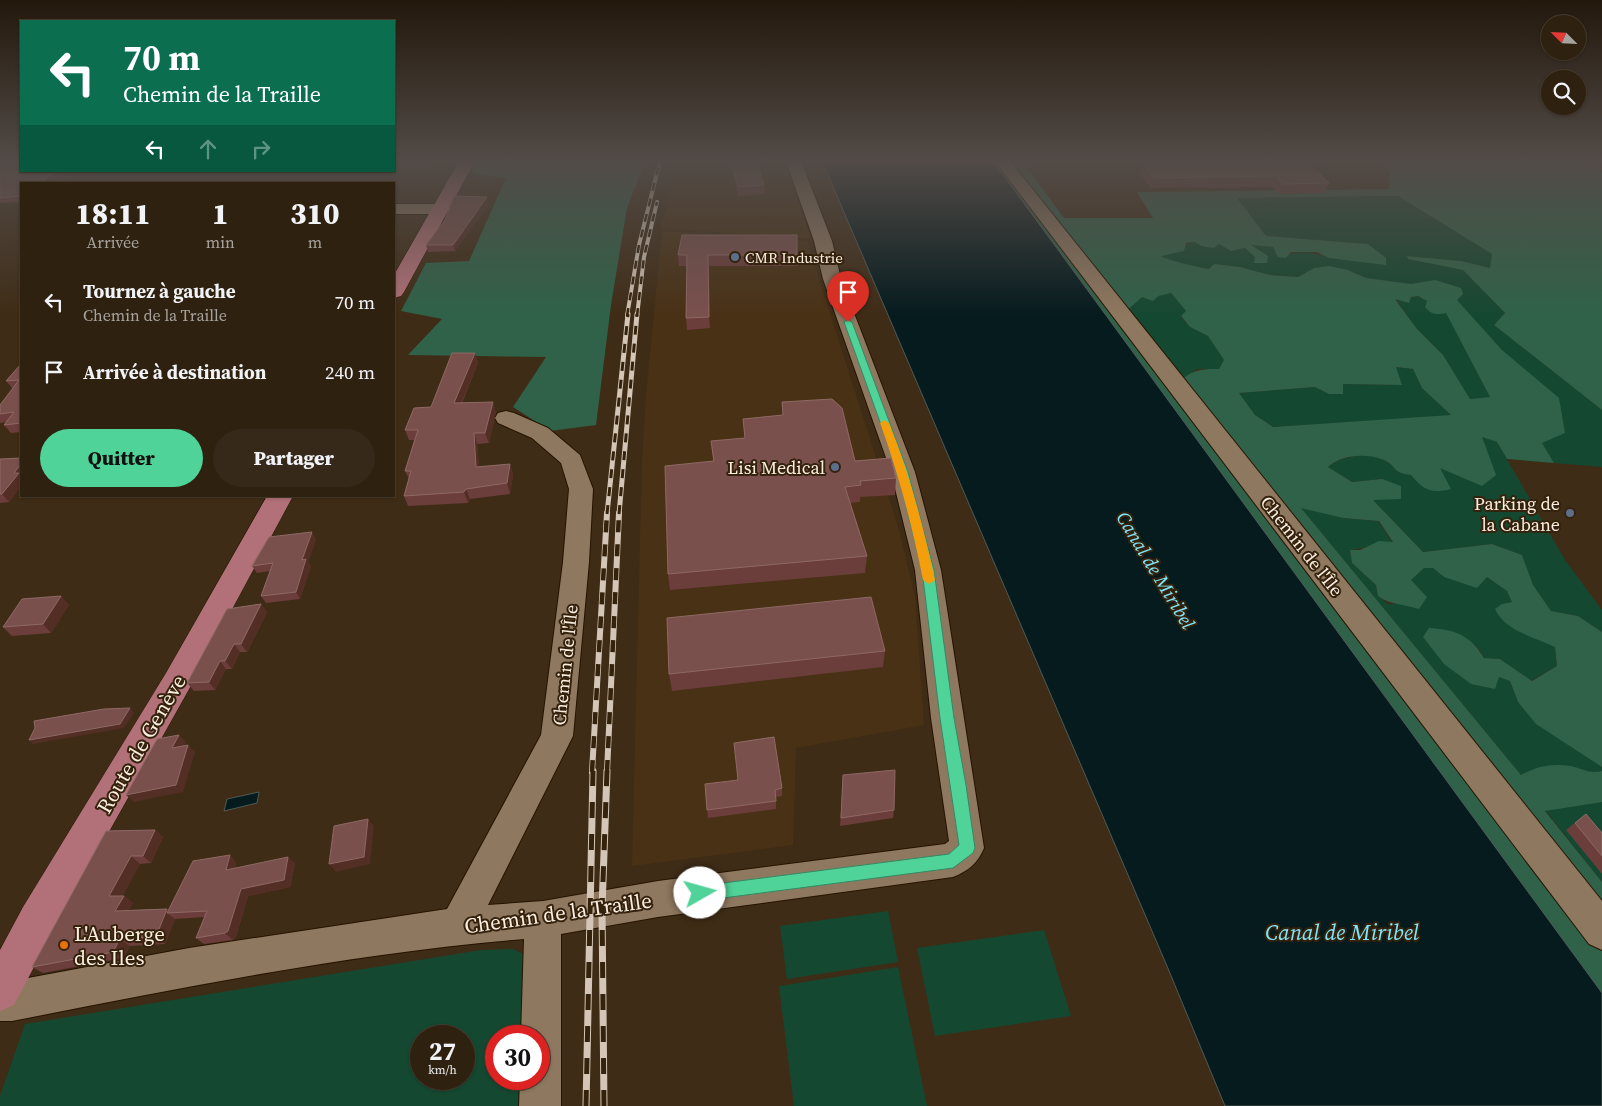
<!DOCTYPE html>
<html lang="fr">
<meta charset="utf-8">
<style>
body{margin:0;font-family:"Source Serif 4",serif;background:#372919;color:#f1f3f6;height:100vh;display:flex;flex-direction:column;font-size:19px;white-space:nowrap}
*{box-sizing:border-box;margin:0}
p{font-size:16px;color:#a7a39f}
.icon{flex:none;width:28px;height:28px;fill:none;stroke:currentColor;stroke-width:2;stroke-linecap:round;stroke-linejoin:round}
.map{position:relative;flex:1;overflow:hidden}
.side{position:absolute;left:20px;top:182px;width:375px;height:315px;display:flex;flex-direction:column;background:#2f2110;border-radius:0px;box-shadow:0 1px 4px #0004,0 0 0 1px #4a3e30}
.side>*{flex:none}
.guide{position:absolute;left:20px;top:20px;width:375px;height:152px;border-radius:0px;box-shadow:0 1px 4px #0004,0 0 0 1px #4a3e30;background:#0b6e4f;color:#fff;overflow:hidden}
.needle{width:32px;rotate:294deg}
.tools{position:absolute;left:1541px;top:15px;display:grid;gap:10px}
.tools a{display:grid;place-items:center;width:45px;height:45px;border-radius:50%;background:#2f2110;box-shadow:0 1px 4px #0004,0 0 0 1px #4a3e30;font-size:25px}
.speed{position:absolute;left:410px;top:1025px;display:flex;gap:10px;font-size:25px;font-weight:700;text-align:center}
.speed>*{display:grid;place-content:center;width:65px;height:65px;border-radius:50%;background:#2f2110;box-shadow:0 1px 4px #0004,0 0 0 1px #4a3e30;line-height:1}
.speed small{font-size:12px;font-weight:400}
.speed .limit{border:8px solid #d22;background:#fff;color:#111}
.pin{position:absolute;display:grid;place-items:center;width:42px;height:42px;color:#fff;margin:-51px -21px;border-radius:50% 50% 50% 0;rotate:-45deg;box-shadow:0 0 5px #0007}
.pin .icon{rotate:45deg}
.me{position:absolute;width:55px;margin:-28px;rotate:83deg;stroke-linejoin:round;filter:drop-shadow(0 0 4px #0008)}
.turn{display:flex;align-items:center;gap:18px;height:105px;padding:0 20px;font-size:22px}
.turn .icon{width:65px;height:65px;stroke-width:2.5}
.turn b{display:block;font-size:35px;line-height:42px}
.lanes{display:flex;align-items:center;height:48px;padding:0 20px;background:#0003;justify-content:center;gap:25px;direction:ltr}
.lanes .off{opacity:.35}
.eta{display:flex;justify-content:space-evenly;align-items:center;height:85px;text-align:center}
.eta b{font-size:30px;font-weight:800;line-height:35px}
.action{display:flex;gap:10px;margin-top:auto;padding:10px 20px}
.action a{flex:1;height:58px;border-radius:30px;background:#50d398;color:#111;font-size:20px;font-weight:800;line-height:58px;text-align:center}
.action a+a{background:#372919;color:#f1f3f6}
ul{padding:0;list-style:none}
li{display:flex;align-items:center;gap:15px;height:70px;padding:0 20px}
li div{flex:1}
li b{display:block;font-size:19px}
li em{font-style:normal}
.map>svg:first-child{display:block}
.built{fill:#493115}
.green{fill:#154831;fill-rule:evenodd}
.forest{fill:#2f6249;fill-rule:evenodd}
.water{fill:#061b1e;stroke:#4f5a58}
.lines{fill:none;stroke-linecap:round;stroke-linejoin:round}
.minor-casing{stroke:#251400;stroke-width:2}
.major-casing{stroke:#251400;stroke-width:1}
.minor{fill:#8f7860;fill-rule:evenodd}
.major{fill:#b27178;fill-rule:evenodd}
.rail-far3-casing{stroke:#d3c6b6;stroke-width:4}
.rail-far2-casing{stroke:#d3c6b6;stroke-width:5}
.rail-far1-casing{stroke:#d3c6b6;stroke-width:6}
.rail-casing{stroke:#d3c6b6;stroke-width:7}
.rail-far3{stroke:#35220c;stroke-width:2.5;stroke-dasharray:8;stroke-linecap:butt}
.rail-far2{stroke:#35220c;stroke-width:3;stroke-dasharray:9;stroke-linecap:butt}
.rail-far1{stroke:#35220c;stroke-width:4.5;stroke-dasharray:12;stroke-linecap:butt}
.rail{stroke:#35220c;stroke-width:5;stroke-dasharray:16;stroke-linecap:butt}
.wall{fill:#6b3d3b}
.shaded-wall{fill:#532e25}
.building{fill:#7a504d;stroke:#8e6964}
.route{fill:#50d398;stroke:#348963}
.slow{fill:#f59e0b}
.service-dot{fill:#5c6f8a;stroke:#35220c;stroke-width:2}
.food-dot{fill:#e8710a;stroke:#35220c;stroke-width:2}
.labels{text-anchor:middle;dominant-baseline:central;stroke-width:4;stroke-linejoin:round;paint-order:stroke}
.far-poi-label{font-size:15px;fill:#faeee0;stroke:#35220c;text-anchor:start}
.poi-label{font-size:18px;fill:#faeee0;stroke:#35220c;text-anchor:end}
.street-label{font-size:18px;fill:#faeee0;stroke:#35220c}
.water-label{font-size:19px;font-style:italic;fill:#7fe6f9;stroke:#35220c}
.near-street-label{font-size:21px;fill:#faeee0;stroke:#35220c}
.near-poi-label{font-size:21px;fill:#faeee0;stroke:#35220c;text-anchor:start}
.near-water-label{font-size:22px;font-style:italic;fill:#7fe6f9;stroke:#35220c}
</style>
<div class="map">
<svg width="1602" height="1106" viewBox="0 0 1602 1106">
<rect width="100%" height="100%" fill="#3f2c16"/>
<!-- built -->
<path class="built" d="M679,161H785L811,239L660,228Z
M662,231L807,241L899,530L915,597L924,725L796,748L793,845L632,866L642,461L646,395Z"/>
<!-- green -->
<path class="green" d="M1398,196L1492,254L1491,268L1461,261L1407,256L1408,259L1463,270L1505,313L1494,325L1602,410V467L1554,463L1542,443L1502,350L1456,300L1463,294L1366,278L1348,270L1314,268L1298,277L1270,275L1240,267L1214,264L1210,269C1200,268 1166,261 1160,255C1174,254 1182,244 1195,242L1201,246L1219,244L1231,251L1245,248L1267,263L1250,245L1273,247L1278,257C1295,251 1312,250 1329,258L1367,244L1266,236L1237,198Z
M1171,293L1186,311L1181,317L1190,327L1208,336L1224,360L1219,369H1197L1178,384L1123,313L1142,297Z
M1418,296L1446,312L1490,397L1470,400L1443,355L1417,329L1395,298L1408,303L1411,297Z
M1395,367L1413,369L1422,388L1452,416L1273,427L1255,415L1239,393L1315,387L1329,394L1343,393V384L1402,385Z
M1481,436L1497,442L1565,560L1602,610V632L1578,616L1551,611L1533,585L1522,555L1492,544L1423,552L1373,500L1382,479L1352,482L1328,467C1341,455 1370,452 1386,461C1396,467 1398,476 1412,474C1440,471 1459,453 1481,436Z
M1300,507L1343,518L1378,521L1393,543C1376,541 1367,549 1350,550L1352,563L1376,585L1378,596L1388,604H1402L1411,580L1423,568H1433L1444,577H1487L1507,591L1513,602L1502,604L1514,629L1555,646L1557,666L1531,681L1500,659L1484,658L1479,649L1466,638L1499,677L1510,681L1518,702L1602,767V771L1589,773L1571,766L1521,775Z
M1602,802V882L1545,810Z
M888,911L898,962L787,979L780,926Z
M1044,930L1071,1016L935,1036L917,948Z
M513,949L525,955L530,965L527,1036H496V1079H526L525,1106H0V1096L25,1024L481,950ZM421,1036H464V1079H421Z
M898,967L927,1106H794L779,986Z"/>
<!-- forest -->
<path class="forest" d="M478,161H645L627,208L611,305L596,425L550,431L513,407L546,357L408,355L442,319L401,311L426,263L469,261L506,178L471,173Z
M986,161H1022L1064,218H1153L1137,192L1389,189V171L1377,161H1589L1602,173V410L1494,325L1505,313L1463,270L1408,259L1407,256L1461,261L1490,268L1492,254L1398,196L1237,198L1266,236L1368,244L1386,258V265L1329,258L1317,252H1291L1286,258L1278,257L1273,247L1251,245L1268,256L1267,263H1254L1255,257L1245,248L1231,251L1219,244L1214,248L1201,246L1195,242L1186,243L1184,251L1161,256C1166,260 1201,268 1209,269L1214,264L1240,267L1270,275L1298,277L1314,268L1329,266L1348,270L1366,278L1411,284L1435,280L1461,288L1463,294L1457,300L1502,350L1559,398L1565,433L1542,443L1554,463L1507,459L1497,442L1482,437L1496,475L1482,486L1440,468L1451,489C1430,494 1424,490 1411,475C1392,473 1397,466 1384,460C1367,453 1342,454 1328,467L1352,482L1382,479L1401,486V499L1373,500L1423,552L1492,544L1522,555L1533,585L1551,611L1578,616L1602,632V767L1536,724L1518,702L1510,681L1499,677L1495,689L1471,684L1444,664L1423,637L1429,628C1453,629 1471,635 1484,658L1500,659L1532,681L1557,666L1555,647C1534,637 1505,631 1495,609L1502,604L1512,602L1507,591L1487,577L1477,588L1444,577L1433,568H1424L1411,580L1427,597L1419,609C1404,604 1390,605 1378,596L1376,585L1352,563L1350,550H1360L1379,541L1393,542L1379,521L1343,518L1301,508L1521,775C1537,766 1552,763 1571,766C1585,769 1587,774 1602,771V802L1545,811L1602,882V993ZM1171,293L1186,311L1181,316L1190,327L1208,336L1224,360L1219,369C1202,369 1191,369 1178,384L1123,314L1142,297L1153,301L1158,296ZM1418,296L1427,301L1425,307C1431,315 1437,315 1446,313L1490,397L1470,399L1443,355L1417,329L1395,299L1409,303L1411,297ZM1396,367L1413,369L1422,388L1451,415L1273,427L1255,415L1239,393L1315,387L1329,394H1343V384L1402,385Z"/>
<!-- water -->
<path class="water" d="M822,161H993L1602,993V1106H1225L1167,966Z
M259,792L257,803L224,811L227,799Z"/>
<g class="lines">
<!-- minor casing -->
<g class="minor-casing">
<path id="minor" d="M786,161H801L832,241L841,279L915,472L941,570L984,848C978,863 968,871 953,877L658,917L561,934V1106H519L520,1079H539V1036H521L524,939C352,953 181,988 12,1021H0V981H12L189,948L447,909L541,735L563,562L569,489L561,463L532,438L498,423L495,418L498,413L506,411L514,413L548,428L580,455L593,489L589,562L573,736L488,905L543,901L658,881L945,844L949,841L931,718L915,570L891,472L823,279L814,241Z
M995,161H1010L1602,901V950L1589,944Z
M394,204H441L449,209L441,214H394Z"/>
</g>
<!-- major casing -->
<g class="major-casing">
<path id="major" d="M459,161H475L404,292L401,296L394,298V275Z
M267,496H293L188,691L51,935L14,1005L0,1011V950L23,907L166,673Z"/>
</g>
<!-- minor -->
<use href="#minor" class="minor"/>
<!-- major -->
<use href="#major" class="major"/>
<!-- rail-far3 casing -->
<g class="rail-far3-casing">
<path id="rail-far3" d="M627,316L639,245L660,161
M637,316L644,257L657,202"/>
</g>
<!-- rail-far2 casing -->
<g class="rail-far2-casing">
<path id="rail-far2" d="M607,514L628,314
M619,514L637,314"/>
</g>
<!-- rail-far1 casing -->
<g class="rail-far1-casing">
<path id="rail-far1" d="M592,772L607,513
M607,772L619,513"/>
</g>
<!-- rail casing -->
<g class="rail-casing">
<path id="rail" d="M586,1106L593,771
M604,1106L602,908L607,771"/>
</g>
<!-- rail-far3 -->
<use href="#rail-far3" class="rail-far3"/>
<!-- rail-far2 -->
<use href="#rail-far2" class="rail-far2"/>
<!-- rail-far1 -->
<use href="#rail-far1" class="rail-far1"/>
<!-- rail -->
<use href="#rail" class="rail"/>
</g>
<!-- wall -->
<path class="wall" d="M0,161L21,171L120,172L76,174L74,177L55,179L50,184H21V202L0,203Z
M394,161H432L428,168L394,169Z
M729,161H757L764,185L765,194L738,196Z
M1070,161H1115V163H1071Z
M1196,161L1329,183L1325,193L1279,194L1272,187L1151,188L1139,173L1142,162Z
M489,204L455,251L428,252L426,245Z
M797,235V266H709L710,328L687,330L686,318L687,266H679L678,255Z
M475,353L478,363L462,403L496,412L489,443L477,444L479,467L510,464L513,475L510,494L470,499L468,503L408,506L404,496L409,479L405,471L414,440H409L405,430L431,407Z
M21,364V432L11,433L4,425L6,422L0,423V405L13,389L6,381Z
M782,402L855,461L896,478L895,495L860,497V502L850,503L867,556L865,573L670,590L668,574L713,461L711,441L745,438L743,419L783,415Z
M21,458V486L9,502L0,503V459Z
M316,539L308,562L311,566L300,599L266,603L261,596L270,571L257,573L252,566Z
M61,596L69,605L51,633L12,636L3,627Z
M261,604L267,612L247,652H240L232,669H226L215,690L194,691L187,683Z
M885,651L883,667L672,691L669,674Z
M843,775L894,810L893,818L840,826Z
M705,784L782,788V796L776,797V809L708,818Z
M1586,814L1602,833V874L1566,830Z
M155,830L163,837L151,863L140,864L122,896H124L133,903L129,910L167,909L168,910L236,862L235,868L295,863L290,887L248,896L236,937L233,940L204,944L196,938L205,917L175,919L165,944L130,946L123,958L43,973L32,967Z"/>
<!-- shaded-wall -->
<path class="shaded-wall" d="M426,161H432L428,168Z
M72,171H74L76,174L74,177L55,179L50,184H41L51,174Z
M487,197L489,204L455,251L453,245Z
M708,255L709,266L710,328L709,317Z
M475,353L478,363L457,413L454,403Z
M493,402L496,412L489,443L485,433Z
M474,433L477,444L480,477L476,467Z
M21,464V486L9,502L2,494L14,473Z
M510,464L513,475L510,494L507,483Z
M466,489L470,499L468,503L464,492Z
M312,532L316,539L308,562L311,566L300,599L296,592L302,560Z
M61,596L69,605L51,633L43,624Z
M261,604L267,612L247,652L241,644Z
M234,644L240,652L232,669L225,661Z
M220,661L226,669L215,690L209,682Z
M130,708L134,713L124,728L33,744L29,740Z
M179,735L186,742L179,755L172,748Z
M188,745L195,752L183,792L134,802L126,795Z
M368,819L374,826L370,864L336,872L329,864Z
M155,830L163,837L151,863L143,856Z
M230,855L236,862L233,876L226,870Z
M131,856L140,864L119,903L109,896Z
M288,857L295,863L290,887L248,896L236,937L233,940L225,933L241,889Z
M124,896L133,903L125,918L115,911Z
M167,909L171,912L167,913L175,919L165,944L156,937Z
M120,939L130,946L123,958L113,952Z"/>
<!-- building -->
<path class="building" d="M0,161H21V171H72L51,174L41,184H21V196L0,198Z
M731,161H757L764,185L738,187Z
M1196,161H1306L1329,183L1283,184L1276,176L1154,178L1142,162Z
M454,196L487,197L453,245H426L445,220Z
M682,235H797V255H708L709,317L686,318L687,255H678Z
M452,353H475L454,403L493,402L485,433H474L476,467L510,464L507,483L466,489L464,492L404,496L411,471H405L418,430H405L414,408L431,407Z
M21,364V423L4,425L14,412L0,414V405L19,380L6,381Z
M832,399L842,408L855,461L891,458L896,478L860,481L861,485L845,487L867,556L668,574L665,466L714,461L711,441L745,438L743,419L783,415L782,402Z
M21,458V464L14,473H19L2,494H0V459Z
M312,532L302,560L306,559L296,592L261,596L273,563L252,566L269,537Z
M61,596L43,624L3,627L22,599Z
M871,597L885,651L669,674L667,618Z
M261,604L241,644H234L225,661H220L209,682L187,683L227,609Z
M130,708L120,724L29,740L35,728L34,721L104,709Z
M179,735L172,748L188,745L176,785L126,795L157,739Z
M774,737L782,788L775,790L776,801L707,810L705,784L738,780L734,743Z
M895,770L894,810L841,818L843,775Z
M1586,814L1602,833V856L1575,823Z
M368,819L364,857L329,864L334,826Z
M155,830L143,856H131L109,896H124L115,911L167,909L156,937L120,939L113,952L32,967L106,831Z
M230,855L226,870L288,857L284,880L241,889L228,931L225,933L196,938L207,911L167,913L193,861Z"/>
<!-- sky -->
<linearGradient id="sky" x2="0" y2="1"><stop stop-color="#23180c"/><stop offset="0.51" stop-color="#524b47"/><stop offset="1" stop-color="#524b47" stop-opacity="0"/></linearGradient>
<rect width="1602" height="316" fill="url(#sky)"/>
<!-- route -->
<path class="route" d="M848,320L852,322L908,472L934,570L954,718L966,785L975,848L973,853L953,868L700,901L695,899L692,893L695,888L700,886L949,854L959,845L940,718L922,570L898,472L844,322Z"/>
<!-- slow -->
<path class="slow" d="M884,420L889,423C910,475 923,525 935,580L929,584L923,580C912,525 899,475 880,423Z"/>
<!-- markers -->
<g class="service-dot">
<circle cx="735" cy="257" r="5"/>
<circle cx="835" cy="467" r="5"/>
<circle cx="1570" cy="513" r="5"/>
</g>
<circle class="food-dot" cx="64" cy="945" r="5"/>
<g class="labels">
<!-- far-poi labels -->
<g class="far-poi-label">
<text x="745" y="257">CMR Industrie</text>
</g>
<!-- poi labels -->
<g class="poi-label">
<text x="825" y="467">Lisi Medical</text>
<text x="1560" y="503">Parking de<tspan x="1560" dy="21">la Cabane</tspan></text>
</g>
<!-- street labels -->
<g class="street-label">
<text transform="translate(1302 546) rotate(52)">Chemin de l'Île</text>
<text transform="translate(565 665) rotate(-84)">Chemin de l'Île</text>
</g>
<!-- water labels -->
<g class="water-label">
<text transform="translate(1156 570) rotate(59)">Canal de Miribel</text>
</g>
<!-- near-street labels -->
<g class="near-street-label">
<text transform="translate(141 744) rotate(-60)">Route de Genève</text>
<text transform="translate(558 913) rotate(-8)">Chemin de la Traille</text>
</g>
<!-- near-poi labels -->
<g class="near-poi-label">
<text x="74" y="933">L'Auberge<tspan x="74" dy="24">des Iles</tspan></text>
</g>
<!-- near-water labels -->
<g class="near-water-label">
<text x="1342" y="932">Canal de Miribel</text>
</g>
</g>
</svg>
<div class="tools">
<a><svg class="needle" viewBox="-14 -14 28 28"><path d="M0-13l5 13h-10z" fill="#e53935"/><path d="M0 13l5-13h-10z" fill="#a7a39f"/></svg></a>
<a><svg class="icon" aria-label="search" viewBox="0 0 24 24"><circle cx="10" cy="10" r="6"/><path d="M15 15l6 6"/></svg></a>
</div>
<div class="speed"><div>27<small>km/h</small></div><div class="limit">30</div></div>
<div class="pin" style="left:848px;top:322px;background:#d93025"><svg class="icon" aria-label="arrive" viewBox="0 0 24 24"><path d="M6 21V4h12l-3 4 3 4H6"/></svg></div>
<svg class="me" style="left:700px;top:893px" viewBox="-20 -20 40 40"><circle r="19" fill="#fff"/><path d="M0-13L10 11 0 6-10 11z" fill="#50d398"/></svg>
<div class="guide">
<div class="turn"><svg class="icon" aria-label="left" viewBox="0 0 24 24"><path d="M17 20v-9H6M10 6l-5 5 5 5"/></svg><div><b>70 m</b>Chemin de la Traille</div></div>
<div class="lanes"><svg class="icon" aria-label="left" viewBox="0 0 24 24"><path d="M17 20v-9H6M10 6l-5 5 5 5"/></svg><svg class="icon off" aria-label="ahead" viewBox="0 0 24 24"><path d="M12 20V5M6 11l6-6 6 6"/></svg><svg class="icon off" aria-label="right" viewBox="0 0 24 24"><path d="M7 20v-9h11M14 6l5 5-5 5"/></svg></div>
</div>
<section class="side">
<div class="eta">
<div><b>18:11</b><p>Arrivée</p></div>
<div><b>1</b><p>min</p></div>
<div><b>310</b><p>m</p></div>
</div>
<ul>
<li><svg class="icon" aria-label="left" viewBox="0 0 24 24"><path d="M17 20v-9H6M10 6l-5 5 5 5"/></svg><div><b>Tournez à gauche</b><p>Chemin de la Traille</p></div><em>70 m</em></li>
<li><svg class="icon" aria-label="arrive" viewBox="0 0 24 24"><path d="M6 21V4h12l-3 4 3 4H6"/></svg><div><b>Arrivée à destination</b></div><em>240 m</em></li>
</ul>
<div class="action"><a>Quitter</a><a>Partager</a></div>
</section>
</div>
